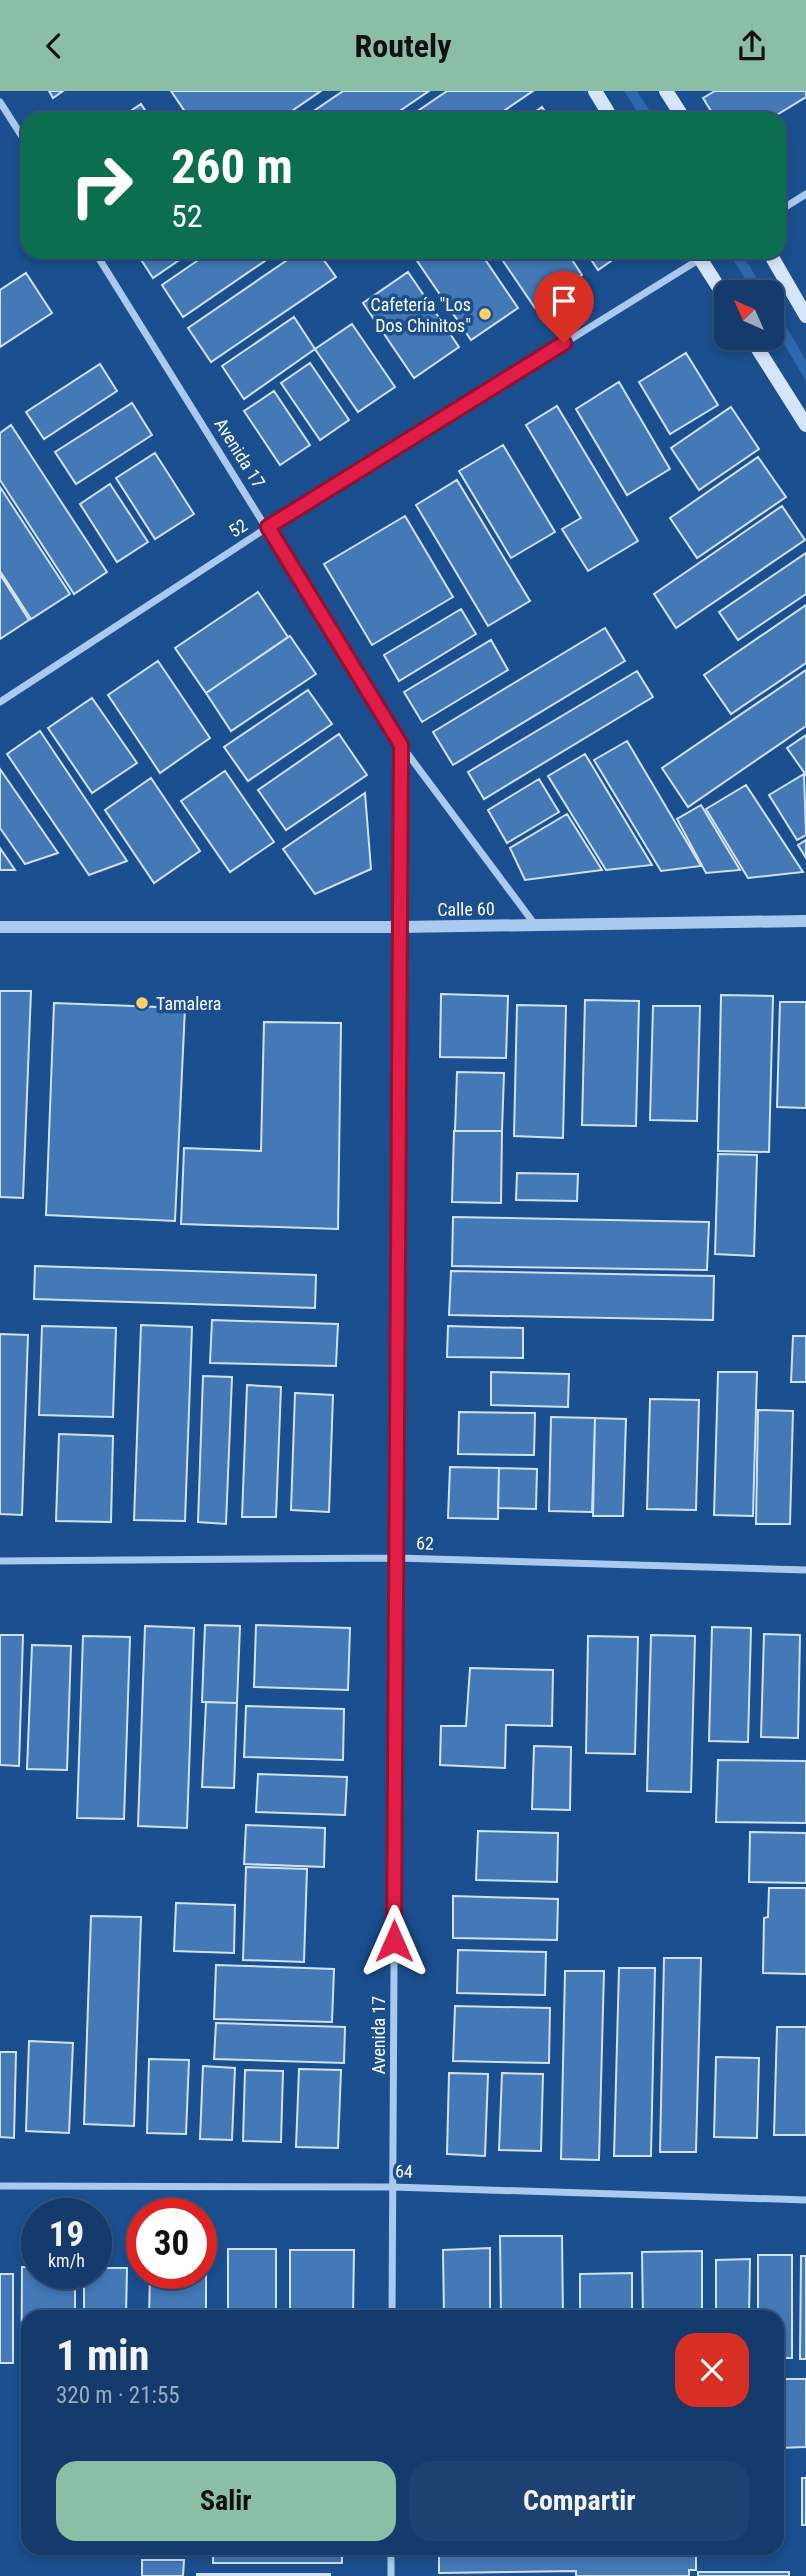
<!DOCTYPE html>
<html lang="es">
<meta charset="utf-8">
<style>
body{margin:0;font-family:"Roboto Condensed",sans-serif;background:#1d4271;color:#f1f3f6;height:100vh;display:flex;flex-direction:column;font-size:26px;white-space:nowrap}
*{box-sizing:border-box;margin:0}
p{font-size:23px;color:#9dadc1}
.icon{flex:none;width:38px;height:38px;fill:none;stroke:currentColor;stroke-width:2;stroke-linecap:round;stroke-linejoin:round}
.map{position:relative;flex:1;overflow:hidden}
.drawer{position:absolute;left:21px;top:2219px;width:763px;height:245px;display:flex;flex-direction:column;background:#143b6b;border-radius:21px;box-shadow:0 4px 10px #0003,0 0 0 2px #33557e}
.drawer>*{flex:none}
.banner{position:absolute;left:21px;top:21px;width:765px;height:147px;border-radius:21px;box-shadow:0 4px 10px #0003,0 0 0 2px #33557e;background:#0b6e4f;color:#fff;overflow:hidden}
.needle{width:46px;rotate:315deg}
.buttons{position:absolute;left:714px;top:189px;display:grid;gap:14px}
.buttons a{display:grid;place-items:center;width:70px;height:70px;border-radius:14px;background:#143b6b;box-shadow:0 4px 10px #0003,0 0 0 2px #33557e;font-size:35px}
.speed{position:absolute;left:21px;top:2107px;display:flex;gap:14px;font-size:35px;font-weight:700;text-align:center}
.speed>*{display:grid;place-content:center;width:91px;height:91px;border-radius:50%;background:#143b6b;box-shadow:0 4px 10px #0003,0 0 0 2px #33557e;line-height:1}
.speed small{font-size:18px;font-weight:400}
.speed .limit{border:10px solid #d22;background:#fff;color:#111}
.pin{position:absolute;display:grid;place-items:center;width:60px;height:60px;color:#fff;margin:-72px -30px;border-radius:50% 50% 50% 0;rotate:-45deg;box-shadow:0 0 7px #0007}
.pin .icon{rotate:45deg}
.me{position:absolute;width:77px;margin:-38px;rotate:0deg;stroke-linejoin:round;filter:drop-shadow(0 0 5px #0008)}
.turn{display:flex;align-items:center;gap:24px;height:147px;padding:0 35px;font-size:32px}
.turn .icon{width:91px;height:91px;stroke-width:2.5}
.turn b{display:block;font-size:49px;line-height:60px}
.round{display:grid;place-items:center;flex:none;width:74px;height:74px;border-radius:21px;background:#1d4271}
.summary{display:flex;align-items:center;justify-content:space-between;height:119px;padding:0 35px}
h1{font-size:42px;font-weight:700;line-height:52px}
.cta{display:flex;gap:14px;margin-top:auto;padding:14px 35px}
.cta a{flex:1;height:80px;border-radius:21px;background:#8abfa5;color:#111;font-size:28px;font-weight:700;line-height:80px;text-align:center}
.cta a+a{background:#1d4271;color:#f1f3f6}
header{display:flex;justify-content:space-between;align-items:center;height:91px;padding:0 35px;background:#8abfa5;color:#111;font-size:32px;font-weight:700}
.map>svg:first-child{display:block}
.green{fill:#2e69ad}
.building{fill:#4478b7;stroke:#cfe3fa;stroke-width:2}
.lines{fill:none;stroke-linecap:round;stroke-linejoin:round}
.minor{stroke:#a9c9ee;stroke-width:7}
.tertiary{stroke:#a9c9ee;stroke-width:12}
.secondary{stroke:#d6e6fa;stroke-width:14}
.route-casing{stroke:#92132f;stroke-width:18}
.route{stroke:#e11d48;stroke-width:12}
.poi-dot{fill:#ffd166;stroke:#1b4f8f;stroke-width:2.5}
.labels{text-anchor:middle;dominant-baseline:central;stroke-width:7;stroke-linejoin:round;paint-order:stroke}
.poi-label{font-size:18px;fill:#fff;stroke:#1b4f8f;text-anchor:end}
.street-label{font-size:18px;fill:#fff;stroke:#1b4f8f}
</style>
<header><svg class="icon" aria-label="back" viewBox="0 0 24 24"><path d="M15 5l-7 7 7 7"/></svg>Routely<svg class="icon" aria-label="share" viewBox="0 0 24 24"><path d="M12 15V3M7 8l5-5 5 5M5 13v7h14v-7"/></svg></header>
<div class="map">
<svg width="806" height="2485" viewBox="0 0 806 2485">
<rect width="100%" height="100%" fill="#1b4f8f"/>
<!-- green -->
<path class="green" d="M624,0H637L655,28H642Z
M741,161L765,201H753L731,165Z
M772,212L806,269V290L772,233Z"/>
<!-- building -->
<path class="building" d="M49,0H63L53,7Z
M171,0H321L280,28H190Z
M343,0H429L388,28H302Z
M447,0H533L492,28H406Z
M715,0H806V6L770,28H716L703,7Z
M141,13L151,28H119Z
M542,16L550,28H525Z
M136,161H191L153,187Z
M210,161H278L183,226L162,194Z
M299,161H318L336,186L211,271L188,237Z
M411,161H480L518,217L471,249Z
M497,161H567L582,184L535,217Z
M586,161H624L598,179Z
M408,181L459,256L414,287L363,212Z
M26,182L52,222L0,256V199Z
M294,226L315,258L244,308L222,275Z
M352,233L395,296L358,321L315,258Z
M686,262L718,314L670,343L639,291Z
M310,272L349,329L320,349L281,292Z
M100,273L117,300L44,348L26,321Z
M619,291L670,378L627,404L576,318Z
M274,300L310,354L280,374L244,320Z
M132,312L152,344L76,393L55,361Z
M557,315L638,450L588,480L562,438L581,427L526,334Z
M731,316L759,358L699,399L671,357Z
M11,334L107,481L74,503L0,389V342Z
M503,354L555,441L511,467L459,380Z
M155,362L194,423L155,448L116,387Z
M758,366L786,406L697,467L670,427Z
M457,389L530,510L488,535L416,414Z
M110,393L148,451L117,471L80,413Z
M0,396L70,503L31,528L0,480Z
M782,415L805,449L676,537L654,503Z
M405,425L453,506L372,554L324,473Z
M806,462V503L738,549L719,521Z
M0,483L29,529L0,548Z
M258,501L288,546L206,602L175,557Z
M806,514V572L731,623L704,584Z
M461,518L476,543L399,590L384,564Z
M605,537L625,570L453,674L433,641Z
M290,545L316,583L231,640L206,602Z
M491,549L508,579L422,631L404,601Z
M158,570L210,647L160,682L108,604Z
M806,579V635L688,716L662,677Z
M637,580L653,606L484,708L468,681Z
M308,599L332,633L248,690L224,656Z
M92,607L137,672L92,702L48,637Z
M40,640L127,770L89,784L7,663Z
M339,643L367,684L286,739L258,699Z
M806,644V684L787,657Z
M627,650L701,775L661,780L594,669Z
M585,663L652,774L606,779L548,685Z
M0,678L58,762L25,773L0,737Z
M225,680L274,751L230,781L181,710Z
M804,683L806,744L797,749L769,704Z
M151,687L200,760L154,792L105,719Z
M539,688L559,721L507,752L488,719Z
M746,694L803,781L748,787L706,718Z
M365,702L371,778L315,803L283,758Z
M701,714L740,779L706,782L677,728Z
M567,723L602,779L525,789L510,757Z
M806,749V767L798,754Z
M0,757L15,779H0Z
M0,900H31L23,1107L0,1106Z
M441,903L508,905L506,967L440,966Z
M721,904L773,905L769,1061L718,1060Z
M585,909L639,910L636,1035L582,1034Z
M780,911H806V1017L777,1016Z
M54,912L185,917L175,1130L46,1124Z
M517,914L566,915L563,1047L514,1045Z
M653,915H700L697,1030L650,1029Z
M264,931L341,932L338,1138L181,1133L184,1057L261,1060Z
M457,981L504,982L502,1040H455Z
M454,1040H502L501,1112L452,1111Z
M718,1063L757,1064L754,1165L715,1163Z
M517,1082L578,1083L577,1110L516,1109Z
M453,1126L709,1131L707,1179L452,1175Z
M35,1175L316,1184L315,1217L34,1208Z
M451,1180L714,1185L713,1229L449,1224Z
M212,1229L338,1233L336,1275L210,1272Z
M141,1234L192,1236L185,1430L134,1429Z
M42,1235L116,1237L113,1326L39,1324Z
M448,1235L523,1237V1267L447,1266Z
M0,1243L28,1244L22,1424L0,1423Z
M793,1245H806V1291H791Z
M491,1281L569,1283L568,1316L491,1314Z
M718,1281H757L753,1425L714,1424Z
M203,1285L232,1286L226,1433L198,1431Z
M247,1294L281,1296L276,1426H242Z
M295,1302L333,1304L329,1421L291,1419Z
M650,1308L699,1309L696,1419L647,1418Z
M758,1319L793,1320L790,1433H756Z
M459,1321L535,1322L534,1364L458,1363Z
M551,1326L595,1327L592,1421L549,1420Z
M595,1327L626,1328L623,1425H593Z
M59,1343L113,1345L111,1431L56,1430Z
M450,1376L499,1377L498,1428L448,1427Z
M499,1377L537,1378L536,1418L498,1417Z
M205,1534L240,1535L237,1612L202,1611Z
M256,1534L350,1537L348,1599L254,1596Z
M145,1535L194,1537L187,1737L138,1735Z
M712,1536L751,1537L748,1651L709,1650Z
M764,1543L800,1544L798,1647L761,1646Z
M0,1544H23L19,1675L0,1674Z
M651,1544L695,1545L691,1701L647,1700Z
M83,1545L130,1546L124,1728L77,1727Z
M588,1545L638,1546L635,1663L586,1662Z
M32,1554L71,1555L67,1679L27,1678Z
M470,1577L553,1579L552,1635L506,1634L505,1677L440,1674L441,1635H466Z
M206,1611L237,1612L234,1697L202,1696Z
M246,1615L344,1618L343,1669L244,1666Z
M534,1655L571,1656L570,1719L532,1718Z
M718,1669L806,1670V1732L716,1731Z
M258,1683L347,1686L345,1724L256,1721Z
M246,1734L325,1737L324,1776L244,1773Z
M478,1740L558,1742L557,1791L476,1789Z
M750,1741L806,1742V1792L749,1791Z
M246,1776L307,1778L304,1871L243,1869Z
M769,1797H806V1883L763,1882L764,1827L768,1826Z
M453,1805L558,1808L557,1849L453,1847Z
M176,1812L235,1814L234,1862L174,1860Z
M91,1825L141,1826L134,2035L84,2033Z
M458,1859L546,1861L545,1904L457,1902Z
M664,1867H701L696,2061H660Z
M216,1874L334,1878L332,1931L214,1928Z
M619,1877H655L651,2065H614Z
M565,1880H604L599,2069L561,2068Z
M455,1915L550,1917L549,1972L453,1970Z
M216,1932L345,1936L344,1972L214,1968Z
M777,1936H806V2044H774Z
M29,1950L73,1952L69,2042L26,2040Z
M0,1961H16L14,2047L0,2046Z
M716,1966L759,1967L757,2047L714,2046Z
M149,1968L189,1969L186,2043L147,2042Z
M203,1975L235,1977L232,2049L200,2048Z
M299,1978L341,1979L338,2057L296,2056Z
M245,1979L283,1980L281,2051L243,2050Z
M449,1982L488,1983L485,2065L447,2063Z
M502,1982L543,1983L541,2060L499,2059Z
M500,2145H562L563,2226H501Z
M490,2157V2226H444L443,2159Z
M228,2158H276V2226H228Z
M290,2159H354L353,2226H290Z
M702,2160V2226H643L642,2161Z
M758,2164H792V2267H777V2226H758Z
M801,2165H806V2268H800Z
M750,2168L749,2226H716V2169Z
M201,2170H206V2226H149L150,2182H201Z
M22,2176H37V2182H75V2226H28V2332H21Z
M96,2177H127L126,2226H84V2182H96Z
M632,2182V2226H580V2183Z
M0,2183H13V2272H0Z
M777,2288H806V2356L777,2357Z
M802,2387H806V2434H802Z
M213,2457H342V2472H213Z
M439,2457H696V2479H689V2485H576V2480L439,2482Z
M142,2469H184L183,2485H142Z
M698,2481H789V2485H698Z
M197,2483H330V2485H197Z"/>
<g class="lines">
<!-- minor -->
<path class="minor" d="M0,11L28,55
M779,120L806,103
M95,161L401,654L392,2226
M0,611L268,436L711,161
M401,654L536,835
M0,1470L396,1467L806,1479
M0,2095L393,2096L806,2109
M391,2457V2485"/>
<!-- tertiary -->
<path class="tertiary" d="M0,836H399L806,830"/>
<!-- secondary -->
<path class="secondary" d="M595,0L612,28
M666,0L684,28
M696,161L726,208
M769,161L806,225
M751,247L806,334"/>
</g>
<g class="lines">
<!-- route casing -->
<g class="route-casing">
<path id="route" d="M394,1850L401,654L268,436L564,252"/>
</g>
<!-- route -->
<use href="#route" class="route"/>
</g>
<!-- markers -->
<g class="poi-dot">
<circle cx="485" cy="223" r="7"/>
<circle cx="142" cy="912" r="7"/>
</g>
<g class="labels">
<!-- poi labels -->
<g class="poi-label">
<text x="471" y="213">Cafetería "Los<tspan x="471" dy="21">Dos Chinitos"</tspan></text>
<text x="156" y="912" text-anchor="start">Tamalera</text>
</g>
<!-- street labels -->
<g class="street-label">
<text transform="translate(240 362) rotate(58)">Avenida 17</text>
<text transform="translate(238 437) rotate(-33)">52</text>
<text transform="translate(466 818) rotate(-1)">Calle 60</text>
<text transform="translate(425 1452) rotate(2)">62</text>
<text transform="translate(378 1944) rotate(-90)">Avenida 17</text>
<text transform="translate(404 2080) rotate(2)">64</text>
</g>
</g>
</svg>
<div class="buttons">
<a><svg class="needle" viewBox="-14 -14 28 28"><path d="M0-13l5 13h-10z" fill="#e53935"/><path d="M0 13l5-13h-10z" fill="#9dadc1"/></svg></a>
</div>
<div class="speed"><div>19<small>km/h</small></div><div class="limit">30</div></div>
<div class="pin" style="left:564px;top:252px;background:#d93025"><svg class="icon" aria-label="arrive" viewBox="0 0 24 24"><path d="M6 21V4h12l-3 4 3 4H6"/></svg></div>
<svg class="me" style="left:394px;top:1850px" viewBox="-20 -20 40 40"><path d="M0-17L14 15 0 8-14 15z" fill="#e11d48" stroke="#fff" stroke-width="4"/></svg>
<div class="banner">
<div class="turn"><svg class="icon" aria-label="right" viewBox="0 0 24 24"><path d="M7 20v-9h11M14 6l5 5-5 5"/></svg><div><b>260 m</b>52</div></div>
</div>
<section class="drawer">
<div class="summary"><div><h1>1 min</h1><p>320 m · 21:55</p></div><a class="round" style="background:#d93025;color:#fff"><svg class="icon" aria-label="close" viewBox="0 0 24 24"><path d="M6 6l12 12M18 6L6 18"/></svg></a></div>
<div class="cta"><a>Salir</a><a>Compartir</a></div>
</section>
</div>
